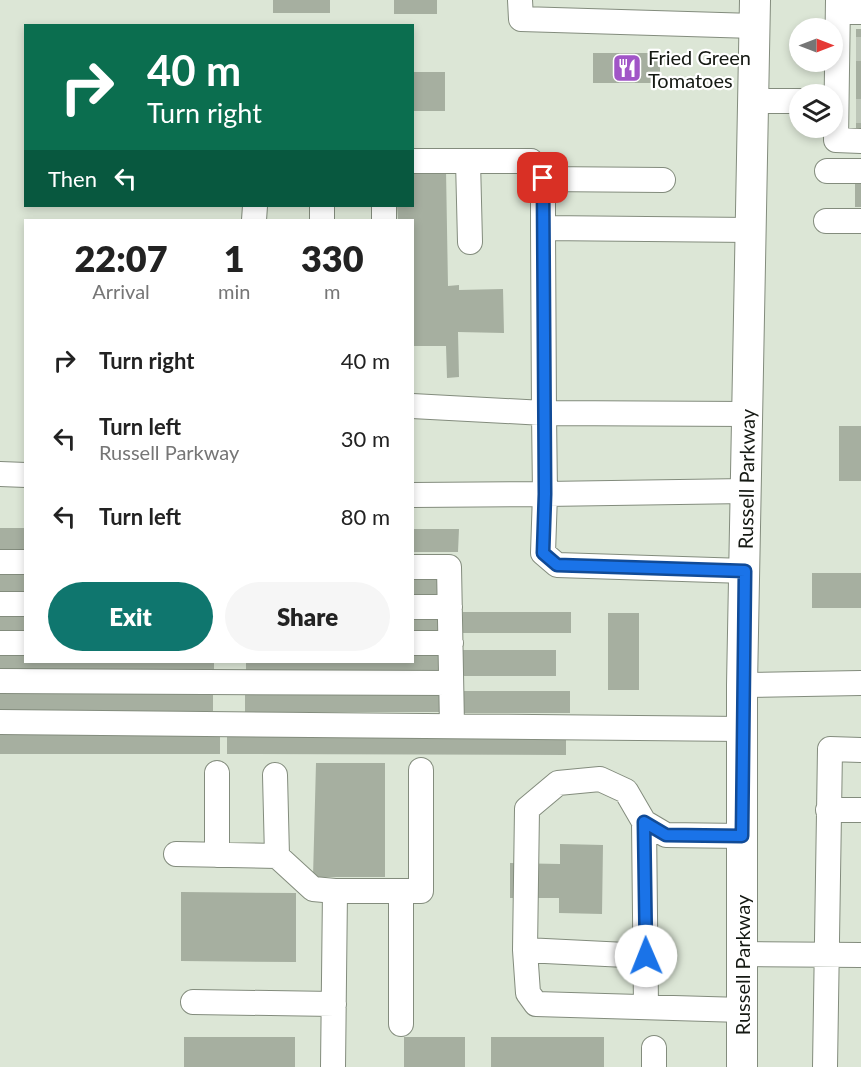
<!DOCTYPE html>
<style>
body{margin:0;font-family:Lato,sans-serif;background:#f6f6f6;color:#222;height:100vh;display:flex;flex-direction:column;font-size:22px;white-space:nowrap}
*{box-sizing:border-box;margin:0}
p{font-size:20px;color:#767676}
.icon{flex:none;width:33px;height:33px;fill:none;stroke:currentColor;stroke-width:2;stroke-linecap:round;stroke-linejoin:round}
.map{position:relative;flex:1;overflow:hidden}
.side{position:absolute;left:24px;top:219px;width:390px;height:444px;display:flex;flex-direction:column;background:#fff;border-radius:0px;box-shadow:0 3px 9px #0003}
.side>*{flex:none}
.top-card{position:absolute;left:24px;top:24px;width:390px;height:183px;border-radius:0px;box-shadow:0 3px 9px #0003;background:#0b6e4f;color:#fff;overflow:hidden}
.needle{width:39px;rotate:90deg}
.controls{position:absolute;left:789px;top:18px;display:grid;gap:12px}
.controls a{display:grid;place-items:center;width:54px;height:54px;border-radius:50%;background:#fff;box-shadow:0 3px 9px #0003;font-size:30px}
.pin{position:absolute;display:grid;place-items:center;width:51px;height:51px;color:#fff;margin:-26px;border-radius:12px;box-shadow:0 3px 9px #0006}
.me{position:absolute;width:66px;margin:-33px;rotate:359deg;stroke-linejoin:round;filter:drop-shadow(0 0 4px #0008)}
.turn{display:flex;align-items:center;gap:21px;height:126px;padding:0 24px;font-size:27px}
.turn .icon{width:78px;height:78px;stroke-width:2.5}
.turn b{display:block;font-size:42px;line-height:51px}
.then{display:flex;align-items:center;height:57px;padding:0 24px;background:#0003;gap:12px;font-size:22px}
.eta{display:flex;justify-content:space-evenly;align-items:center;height:102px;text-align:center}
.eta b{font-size:36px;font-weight:800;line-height:42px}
.cta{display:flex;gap:12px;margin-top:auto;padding:12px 24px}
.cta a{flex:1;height:69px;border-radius:36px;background:#0f766e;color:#fff;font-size:24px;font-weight:800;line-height:69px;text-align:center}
.cta a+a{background:#f6f6f6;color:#222}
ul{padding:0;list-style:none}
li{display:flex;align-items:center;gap:18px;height:78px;padding:0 24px}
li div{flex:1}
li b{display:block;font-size:22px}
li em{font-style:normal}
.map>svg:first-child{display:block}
.building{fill:#a6afa0}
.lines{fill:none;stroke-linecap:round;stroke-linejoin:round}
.minor-tunnel{stroke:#bec7b9;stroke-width:24;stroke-dasharray:24 12;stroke-linecap:butt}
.minor-casing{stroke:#838c7d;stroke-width:26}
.major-casing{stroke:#838c7d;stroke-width:32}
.minor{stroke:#fff;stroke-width:24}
.major{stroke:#fff;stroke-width:30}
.route-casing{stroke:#114b97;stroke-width:15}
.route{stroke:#1a73e8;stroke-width:10}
.labels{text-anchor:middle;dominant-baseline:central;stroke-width:4.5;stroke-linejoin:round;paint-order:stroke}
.poi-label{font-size:20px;fill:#151913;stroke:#fff;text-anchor:start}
.street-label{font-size:20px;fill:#151913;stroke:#fff}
</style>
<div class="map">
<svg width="861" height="1067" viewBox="0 0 861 1067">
<rect width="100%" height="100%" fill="#dce6d6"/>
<!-- building -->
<path class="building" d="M273,0H330V13H273Z
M394,0H437V14H394Z
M856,29H861V132H856Z
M593,53H660V83H593Z
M412,72H445V111H412Z
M446,170L448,286L459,285V290L503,289L504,333L458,332L459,377L447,378L446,346H412V220H398L397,206H412V171Z
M855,178H861V207H855Z
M839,426H861V481H839Z
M0,528H26V552H0Z
M412,529H459L458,552H412Z
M0,572H26V596H0Z
M812,573H861V608H812Z
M412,575H440V597H412Z
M463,612H571V633H463Z
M608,613H639V690H608Z
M0,614H26V634H0Z
M412,614H441V635H412Z
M462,650H556V676H462Z
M0,652H26V662H214V673H0Z
M412,653H441V674L246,673V662H412Z
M0,691H213V711H0Z
M245,691H440V712H245Z
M462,691H570V713H462Z
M0,733H220V754H0Z
M227,733L566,734V755L227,754Z
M316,763H385V877H313Z
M560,844L603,845L602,914L559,913V898H510V863L560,864Z
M181,892L296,893V962L181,961Z
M184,1037H295V1067H184Z
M404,1037H465V1067H404Z
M491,1037H604V1067H491Z"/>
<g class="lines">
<!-- minor-tunnel -->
<path class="minor-tunnel" d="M856,49H861
M856,111H861"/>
<!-- minor casing -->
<g class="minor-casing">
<path id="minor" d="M520,0L521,19L754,26
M838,0L836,140L861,141
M838,12H861
M753,101H800
M412,161H531L543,179
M468,161L470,242
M827,171H861
M322,206V220
M384,206V220
M254,220L255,206
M826,221H861
M543,228V179L663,180
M412,406L544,413L545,494L746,491
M747,414L544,413L543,228L751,230
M0,474L26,475
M412,495L545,494L543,553L557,565L745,571
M0,562H26
M412,567H449L452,726
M0,604H26
M412,607H450
M0,643H26
M412,643H451
M0,681L451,683
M742,685L861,683
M0,722L742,729
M217,773V855
M275,775L277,856L313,889L335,891
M828,810H861
M644,822L646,1007
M176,854L277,856
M401,891V1024
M525,950L646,956
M742,954L861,955
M193,1002L334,1004
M742,1010L536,1004L528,993L525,950L527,809L558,783L600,779L626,791L644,822L666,835L742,836
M333,1067L335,891H421V770
M654,1067V1048
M825,1067L830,749L861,750"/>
</g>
<!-- major casing -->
<g class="major-casing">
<path id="major" d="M742,1067V685L755,0"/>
</g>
<!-- minor -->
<use href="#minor" class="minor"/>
<!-- major -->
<use href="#major" class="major"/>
</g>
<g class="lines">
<!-- route casing -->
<g class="route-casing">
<path id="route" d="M543,178L545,494L543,553L557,565L745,571L742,836L666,835L644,822L646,956"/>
</g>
<!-- route -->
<use href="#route" class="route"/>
</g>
<!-- icons -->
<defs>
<g id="restaurant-square" transform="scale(1.5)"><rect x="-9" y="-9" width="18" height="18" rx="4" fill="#a155c7" stroke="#fff"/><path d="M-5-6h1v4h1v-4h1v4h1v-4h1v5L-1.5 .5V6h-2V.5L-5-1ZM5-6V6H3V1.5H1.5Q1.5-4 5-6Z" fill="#fff"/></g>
</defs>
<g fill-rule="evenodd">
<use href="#restaurant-square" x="627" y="68"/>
</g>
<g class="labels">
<!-- poi labels -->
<g class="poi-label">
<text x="648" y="57">Fried Green<tspan x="648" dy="23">Tomatoes</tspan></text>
</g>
<!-- street labels -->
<g class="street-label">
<text transform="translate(746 479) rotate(-89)">Russell Parkway</text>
<text transform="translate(742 965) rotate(-90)">Russell Parkway</text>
</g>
</g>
</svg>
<div class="controls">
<a><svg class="needle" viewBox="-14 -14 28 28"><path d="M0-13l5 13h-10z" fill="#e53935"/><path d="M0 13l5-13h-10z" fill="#767676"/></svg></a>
<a><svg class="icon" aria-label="layers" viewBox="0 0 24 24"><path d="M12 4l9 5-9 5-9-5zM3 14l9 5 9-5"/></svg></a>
</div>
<div class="pin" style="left:543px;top:178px;background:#d93025"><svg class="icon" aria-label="arrive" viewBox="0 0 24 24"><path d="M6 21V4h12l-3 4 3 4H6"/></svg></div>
<svg class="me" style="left:646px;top:956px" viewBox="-20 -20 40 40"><circle r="19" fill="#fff"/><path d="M0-13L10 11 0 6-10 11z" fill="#1a73e8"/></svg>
<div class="top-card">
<div class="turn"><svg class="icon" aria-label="right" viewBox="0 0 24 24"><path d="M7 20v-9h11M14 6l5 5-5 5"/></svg><div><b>40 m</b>Turn right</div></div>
<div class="then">Then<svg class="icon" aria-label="left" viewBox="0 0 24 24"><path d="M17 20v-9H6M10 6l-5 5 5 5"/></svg></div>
</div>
<section class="side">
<div class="eta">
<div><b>22:07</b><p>Arrival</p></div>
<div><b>1</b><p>min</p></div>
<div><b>330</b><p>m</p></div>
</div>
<ul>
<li><svg class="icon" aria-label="right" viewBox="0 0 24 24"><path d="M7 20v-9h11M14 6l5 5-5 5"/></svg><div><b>Turn right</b></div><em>40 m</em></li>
<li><svg class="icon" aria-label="left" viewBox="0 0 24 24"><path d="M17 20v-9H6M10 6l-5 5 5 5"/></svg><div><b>Turn left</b><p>Russell Parkway</p></div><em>30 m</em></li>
<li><svg class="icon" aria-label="left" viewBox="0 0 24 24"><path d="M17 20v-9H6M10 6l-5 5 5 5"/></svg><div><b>Turn left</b></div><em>80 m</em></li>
</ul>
<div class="cta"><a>Exit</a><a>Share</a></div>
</section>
</div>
